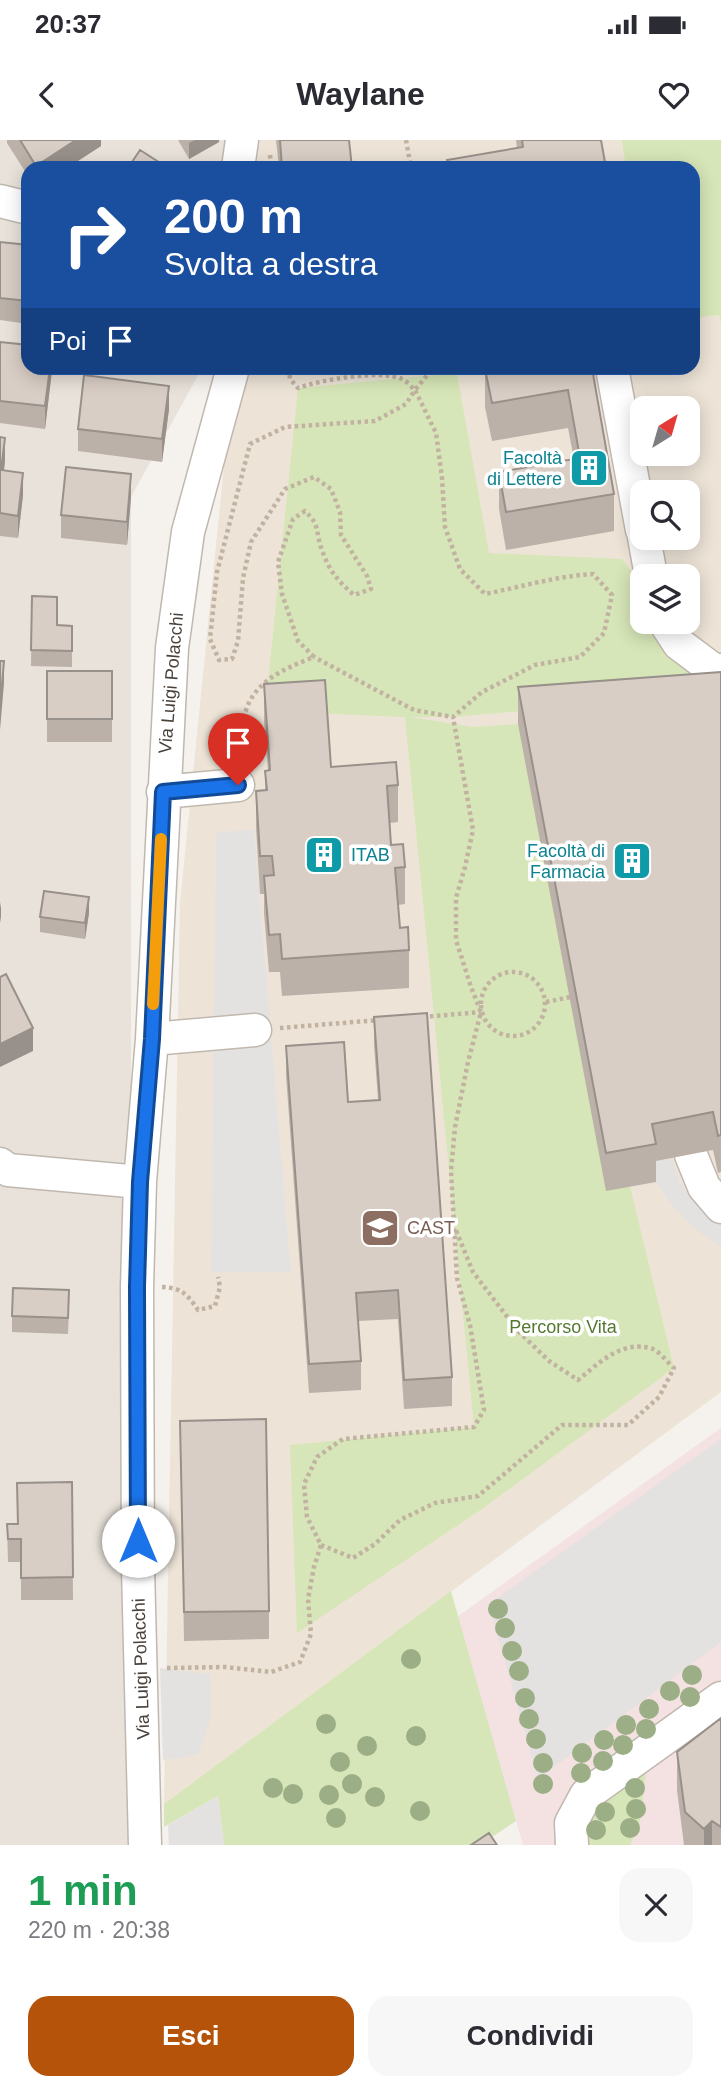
<!DOCTYPE html>
<html lang="it">
<meta charset="utf-8">
<style>
body{margin:0;font-family:Helvetica,sans-serif;background:#f7f7f7;color:#2b2b33;height:100vh;display:flex;flex-direction:column;font-size:26px;white-space:nowrap}
*{box-sizing:border-box;margin:0}
p{font-size:23px;color:#7c7c81}
.icon{flex:none;width:38px;height:38px;fill:none;stroke:currentColor;stroke-width:2;stroke-linecap:round;stroke-linejoin:round}
.map{position:relative;height:1705px;overflow:hidden}
.drawer{display:flex;flex-direction:column;background:#fff;flex:1}
.drawer>*{flex:none}
.guide{position:absolute;left:21px;top:21px;width:679px;height:214px;border-radius:21px;box-shadow:0 4px 18px #0003;background:#1a4fa0;color:#fff;overflow:hidden}
.needle{width:46px;rotate:37deg}
.tools{position:absolute;left:630px;top:256px;display:grid;gap:14px}
.tools a{display:grid;place-items:center;width:70px;height:70px;border-radius:14px;background:#fff;box-shadow:0 4px 18px #0003;font-size:35px}
.pin{position:absolute;display:grid;place-items:center;width:60px;height:60px;color:#fff;margin:-72px -30px;border-radius:50% 50% 50% 0;rotate:-45deg;box-shadow:0 0 7px #0007}
.pin .icon{rotate:45deg}
.me{position:absolute;width:77px;margin:-38px;rotate:0deg;stroke-linejoin:round;filter:drop-shadow(0 0 5px #0008)}
.turn{display:flex;align-items:center;gap:24px;height:147px;padding:0 28px;font-size:32px}
.turn .icon{width:91px;height:91px;stroke-width:2.5}
.turn b{display:block;font-size:49px;line-height:60px}
.then{display:flex;align-items:center;height:66px;padding:0 28px;background:#0003;gap:14px;font-size:26px}
.round{display:grid;place-items:center;flex:none;width:74px;height:74px;border-radius:21px;background:#f7f7f7}
.head{display:flex;align-items:center;justify-content:space-between;height:119px;padding:0 28px}
h1{font-size:42px;font-weight:800;line-height:52px;color:#1e9e55}
.cta{display:flex;gap:14px;margin-top:auto;padding:14px 28px}
.cta a{flex:1;height:80px;border-radius:21px;background:#b45309;color:#fff;font-size:28px;font-weight:800;line-height:80px;text-align:center}
.cta a+a{background:#f7f7f7;color:#2b2b33}
.status{display:flex;justify-content:space-between;align-items:center;height:49px;padding:0 35px;background:#fff;direction:ltr}
.status svg{height:19px;fill:currentColor}
header{display:flex;justify-content:space-between;align-items:center;height:91px;padding:0 28px;background:#fff;font-size:32px;font-weight:800}
.map>svg:first-child{display:block}
.residential{fill:#e8e2da}
.education{fill:#ede4d7;fill-rule:evenodd}
.medical{fill:#f4e1e1}
.green{fill:#d7e6b8}
.parking{fill:#e4e2e0}
.lines{fill:none;stroke-linecap:round;stroke-linejoin:round}
.minor-casing{stroke:#c0b8af;stroke-width:35}
.path{stroke:#c1b2a1;stroke-width:4.5;stroke-dasharray:3.5 3.5;stroke-linecap:butt}
.minor{stroke:#fff;stroke-width:32}
.tree{fill:#9cae85}
.wall{fill:#bbb1a9}
.shaded-wall{fill:#98908a}
.building{fill:#d9cec5;stroke:#98908a;stroke-width:2}
.route-casing{stroke:#114b97;stroke-width:18}
.route{stroke:#1a73e8;stroke-width:12}
.slow{stroke:#f59e0b;stroke-width:12}
.labels{text-anchor:middle;dominant-baseline:central;stroke-width:7;stroke-linejoin:round;paint-order:stroke}
.culture-label{font-size:18px;fill:#0d838f;stroke:#fff;text-anchor:end}
.street-label{font-size:18px;fill:#49413a;stroke:#fff}
.education-label{font-size:18px;fill:#785e54;stroke:#fff;text-anchor:start}
.park-label{font-size:18px;fill:#547830;stroke:#fff}
</style>
<div class="status"><b>20:37</b><svg viewBox="0 0 49 12"><path d="M0 12V9h3v3zM5 12V6h3v6zM10 12V3h3v9zM15 12V0h3v12zM26 1h20v11H26zM47 4h2v5h-2z"/></svg></div>
<header><svg class="icon" aria-label="back" viewBox="0 0 24 24"><path d="M15 5l-7 7 7 7"/></svg>Waylane<svg class="icon" aria-label="heart" viewBox="0 0 24 24"><path d="M12 20l-8-8c-3-5 5-10 8-4 3-6 11-1 8 4z"/></svg></header>
<div class="map">
<svg width="721" height="1705" viewBox="0 0 721 1705">
<rect width="100%" height="100%" fill="#f5f1ec"/>
<!-- residential -->
<path class="residential" d="M0,0H250L248,28H28V228H202L131,357V1705H0Z"/>
<!-- education -->
<path class="education" d="M257,0H721V1252L164,1664L180,763L224,326L240,228H693V28H248ZM642,268H688V313H642ZM642,352H688V397H642ZM642,436H688V481H642Z"/>
<!-- medical -->
<path class="medical" d="M721,1288V1705H523L457,1477Z"/>
<!-- green -->
<path class="green" d="M622,0H721V184L719,175L693,178V28H626Z
M457,233L489,413L622,419L642,445V481H671L721,554L453,577H411L473,587L518,584L674,1228L482,1369L297,1493L290,1305L474,1287L405,577L265,571L298,248Z
M451,1451L516,1681L480,1705H224L218,1656L164,1687V1664Z
M643,1630L646,1633L640,1681L630,1705H586L585,1684L599,1664Z"/>
<!-- parking -->
<path class="parking" d="M254,689L291,1132H211L216,693Z
M672,1018L680,1042L694,1061L721,1082V1107L695,1089L673,1067L656,1042L652,1021Z
M721,1299V1502L538,1639L489,1464Z
M160,1528L210,1534V1581L199,1613L183,1618L163,1620Z
M218,1656L224,1705H169L168,1685Z"/>
<g class="lines">
<!-- minor casing -->
<g class="minor-casing">
<path id="minor" d="M238,28L242,0
M0,61L28,68
M612,228L642,390
M644,397L651,436
M664,481L679,504L715,531L721,530
M163,652L238,645
M152,899L255,890
M691,1015L704,1047L721,1067
M0,1024L8,1030L140,1042
M145,1705L138,1428L137,1147L140,1042L152,899L172,508L188,392L233,228
M572,1705L571,1683L586,1655L721,1558"/>
</g>
<!-- path -->
<path class="path" d="M406,0L411,28
M270,15L271,28
M289,228L290,239L298,248C321,240 380,229 402,239C407,241 411,247 415,250L433,228
M240,620C242,604 240,584 246,570C256,540 286,528 314,517L298,501L282,454L278,422L293,379L305,371C321,386 315,392 322,410C330,432 337,440 354,455L371,449L367,436L341,395L340,372L331,349L314,337L285,349L251,402L243,438L238,501L232,519L219,520L210,499L217,432L250,304L285,287L375,281L406,264L415,250L436,293L442,338L445,387L460,429L485,454C521,447 556,436 593,434L612,455L604,493L580,517L535,525L482,552L453,577L414,570L314,517
M481 864a32 32 0 1 1 64 0a32 32 0 1 1-64 0Z
M546,862L570,857
M423,877L481,872
M280,888L379,880
M162,1147C182,1148 187,1154 198,1170L215,1166L220,1147L218,1137
M321,1405L353,1418L375,1404L400,1380L435,1363L478,1356L562,1285H628L659,1257L674,1228C668,1223 660,1212 653,1209C623,1199 600,1222 578,1240L549,1221L518,1191L473,1132L455,1088
M167,1528L225,1527L271,1532L300,1522L311,1494L308,1459L314,1427L321,1405L307,1377L304,1344L317,1317L343,1299L474,1287L484,1270L470,1185L457,1138L451,1031L455,987L468,922L481,872L471,847L456,800V758L465,727L473,690L453,577"/>
<!-- minor -->
<use href="#minor" class="minor"/>
</g>
<!-- trees -->
<g class="tree">
<circle cx="498" cy="1469" r="10"/>
<circle cx="505" cy="1488" r="10"/>
<circle cx="512" cy="1511" r="10"/>
<circle cx="411" cy="1519" r="10"/>
<circle cx="519" cy="1531" r="10"/>
<circle cx="692" cy="1535" r="10"/>
<circle cx="670" cy="1551" r="10"/>
<circle cx="690" cy="1557" r="10"/>
<circle cx="525" cy="1558" r="10"/>
<circle cx="649" cy="1569" r="10"/>
<circle cx="529" cy="1579" r="10"/>
<circle cx="326" cy="1584" r="10"/>
<circle cx="626" cy="1585" r="10"/>
<circle cx="646" cy="1589" r="10"/>
<circle cx="416" cy="1596" r="10"/>
<circle cx="536" cy="1599" r="10"/>
<circle cx="604" cy="1600" r="10"/>
<circle cx="623" cy="1605" r="10"/>
<circle cx="367" cy="1606" r="10"/>
<circle cx="582" cy="1613" r="10"/>
<circle cx="603" cy="1621" r="10"/>
<circle cx="340" cy="1622" r="10"/>
<circle cx="543" cy="1623" r="10"/>
<circle cx="581" cy="1633" r="10"/>
<circle cx="352" cy="1644" r="10"/>
<circle cx="543" cy="1644" r="10"/>
<circle cx="273" cy="1648" r="10"/>
<circle cx="635" cy="1648" r="10"/>
<circle cx="293" cy="1654" r="10"/>
<circle cx="329" cy="1655" r="10"/>
<circle cx="375" cy="1657" r="10"/>
<circle cx="636" cy="1669" r="10"/>
<circle cx="420" cy="1671" r="10"/>
<circle cx="605" cy="1672" r="10"/>
<circle cx="336" cy="1678" r="10"/>
<circle cx="630" cy="1688" r="10"/>
<circle cx="596" cy="1690" r="10"/>
</g>
<!-- wall -->
<path class="wall" d="M7,0H101V6L67,28H28V36L7,3Z
M178,0H219V2L189,19Z
M276,0H349L352,28H279Z
M516,0H601L606,28H447V20L517,8Z
M0,102L28,105V184L0,180Z
M0,202L52,228L45,289L0,283Z
M113,228H149V232Z
M306,228H352L306,233Z
M592,228L614,354V391L506,410L499,369V332L574,319L568,288L492,301L485,267V229Z
M169,269L162,322L78,311V289Z
M0,297L5,321L4,330L23,355L18,398L0,396Z
M131,357L127,405L61,398V375Z
M32,456L57,485L72,486V527L31,526Z
M47,531H112V602H47Z
M721,532V1032L718,1033L713,1010L656,1021V1042L606,1051L518,584V547Z
M264,544L331,627L398,645V682L390,683L391,705L405,727V764L398,765L400,788L409,810V848L282,856L280,832H269L264,773V754H260L256,688V651L265,650V631H268L264,582Z
M89,773L85,799L40,792V777Z
M374,877L452,1237V1266L404,1269L398,1179L358,1181L361,1221V1250L309,1253L286,935V906L348,962L378,960L374,905Z
M69,1166L68,1194L12,1192V1176Z
M180,1281L269,1471V1499L184,1501Z
M72,1342L73,1460H21V1422H8L7,1384H17Z
M721,1578V1705H684L677,1650V1612Z"/>
<!-- shaded-wall -->
<path class="shaded-wall" d="M76,0H101V6L67,28H36V26Z
M195,0H219V2L189,19V3Z
M50,228H52V231L45,289V266Z
M169,246V269L162,322V299Z
M5,298V321L1,353V330Z
M23,333V355L18,398V376Z
M131,334V357L127,405V382Z
M4,521V543L0,590V567Z
M89,757V773L85,799V783Z
M1,762V777L0,783V768Z
M33,888V911L0,927V904Z
M712,1681V1705H704V1689Z"/>
<!-- building -->
<path class="building" d="M20,0H76L36,26Z
M280,0H349L352,28H282Z
M522,0H601L606,28H449L447,20L523,7Z
M140,10L168,28H128Z
M0,102L28,105V161L0,158Z
M0,202L28,205V228H50L45,266L0,261Z
M495,228H592L614,354L506,372L499,332L580,318L568,250L492,263L485,229Z
M84,235L169,246L162,299L78,289Z
M0,297L5,298L1,330L23,333L18,376L0,373Z
M66,327L131,334L127,382L61,375Z
M32,456L57,457V485L72,486V511L31,510Z
M0,521H4L0,567Z
M47,531H112V579H47Z
M721,532V995L718,996L713,972L652,984L656,1004L606,1013L518,547Z
M325,540L331,627L396,622L398,645L387,646L391,705L403,704L405,727L395,728L400,788L408,787L409,810L282,819L280,794L269,795L264,736L274,735L272,716H260L256,651L267,650L265,631L270,630L264,544Z
M44,751L89,757L85,783L40,777Z
M6,834L33,888L0,904V837Z
M427,873L452,1237L404,1240L398,1150L356,1153L361,1221L309,1224L286,906L344,902L348,962L380,960L374,877Z
M13,1148L69,1150L68,1178L12,1176Z
M266,1279L269,1471L184,1472L180,1281Z
M72,1342L73,1437L21,1438V1399H8L7,1384H18L17,1343Z
M721,1578V1687L712,1681L704,1689L685,1672L677,1612Z
M489,1693L497,1705H471Z"/>
<g class="lines">
<!-- route casing -->
<g class="route-casing">
<path id="route" d="M138,1401L137,1147L140,1042L152,899L163,652L238,645"/>
</g>
<!-- route -->
<use href="#route" class="route"/>
<!-- slow -->
<path class="slow" d="M153,864L161,699"/>
</g>
<!-- icons -->
<defs>
<g id="building-square" transform="scale(2.0125)"><rect x="-9" y="-9" width="18" height="18" rx="4" fill="#0f9aa8" stroke="#fff"/><path d="M-4-6H4V6H1V3H-1V6H-4ZM-2.5-4.3h1.7v1.8h-1.7ZM.8-4.3h1.7v1.8H.8ZM-2.5-1h1.7V.8h-1.7ZM.8-1h1.7V.8H.8Z" fill="#fff"/></g>
<g id="university-square" transform="scale(2.0125)"><rect x="-9" y="-9" width="18" height="18" rx="4" fill="#8d6e63" stroke="#fff"/><path d="M0-5L7-2L0 1L-7-2ZM-4 1L0 2.5L4 1V4Q0 6-4 4Z" fill="#fff"/></g>
</defs>
<g fill-rule="evenodd">
<use href="#building-square" x="589" y="328"/>
<use href="#building-square" x="324" y="715"/>
<use href="#building-square" x="632" y="721"/>
<use href="#university-square" x="380" y="1088"/>
</g>
<g class="labels">
<!-- culture labels -->
<g class="culture-label">
<text x="562" y="318">Facoltà<tspan x="562" dy="21">di Lettere</tspan></text>
<text x="605" y="711">Facoltà di<tspan x="605" dy="21">Farmacia</tspan></text>
<text x="351" y="715" text-anchor="start">ITAB</text>
</g>
<!-- street labels -->
<g class="street-label">
<text transform="translate(171 543) rotate(-85)">Via Luigi Polacchi</text>
<text transform="translate(141 1529) rotate(-92)">Via Luigi Polacchi</text>
</g>
<!-- education labels -->
<g class="education-label">
<text x="407" y="1088">CAST</text>
</g>
<!-- park labels -->
<g class="park-label">
<text x="563" y="1187">Percorso Vita</text>
</g>
</g>
</svg>
<div class="tools">
<a><svg class="needle" viewBox="-14 -14 28 28"><path d="M0-13l5 13h-10z" fill="#e53935"/><path d="M0 13l5-13h-10z" fill="#7c7c81"/></svg></a>
<a><svg class="icon" aria-label="search" viewBox="0 0 24 24"><circle cx="10" cy="10" r="6"/><path d="M15 15l6 6"/></svg></a>
<a><svg class="icon" aria-label="layers" viewBox="0 0 24 24"><path d="M12 4l9 5-9 5-9-5zM3 14l9 5 9-5"/></svg></a>
</div>
<div class="pin" style="left:238px;top:645px;background:#d93025"><svg class="icon" aria-label="arrive" viewBox="0 0 24 24"><path d="M6 21V4h12l-3 4 3 4H6"/></svg></div>
<svg class="me" style="left:138px;top:1401px" viewBox="-20 -20 40 40"><circle r="19" fill="#fff"/><path d="M0-13L10 11 0 6-10 11z" fill="#1a73e8"/></svg>
<div class="guide">
<div class="turn"><svg class="icon" aria-label="right" viewBox="0 0 24 24"><path d="M7 20v-9h11M14 6l5 5-5 5"/></svg><div><b>200 m</b>Svolta a destra</div></div>
<div class="then">Poi<svg class="icon" aria-label="arrive" viewBox="0 0 24 24"><path d="M6 21V4h12l-3 4 3 4H6"/></svg></div>
</div>
</div>
<section class="drawer">
<div class="head"><div><h1>1 min</h1><p>220 m · 20:38</p></div><a class="round"><svg class="icon" aria-label="close" viewBox="0 0 24 24"><path d="M6 6l12 12M18 6L6 18"/></svg></a></div>
<div class="cta"><a>Esci</a><a>Condividi</a></div>
</section>
